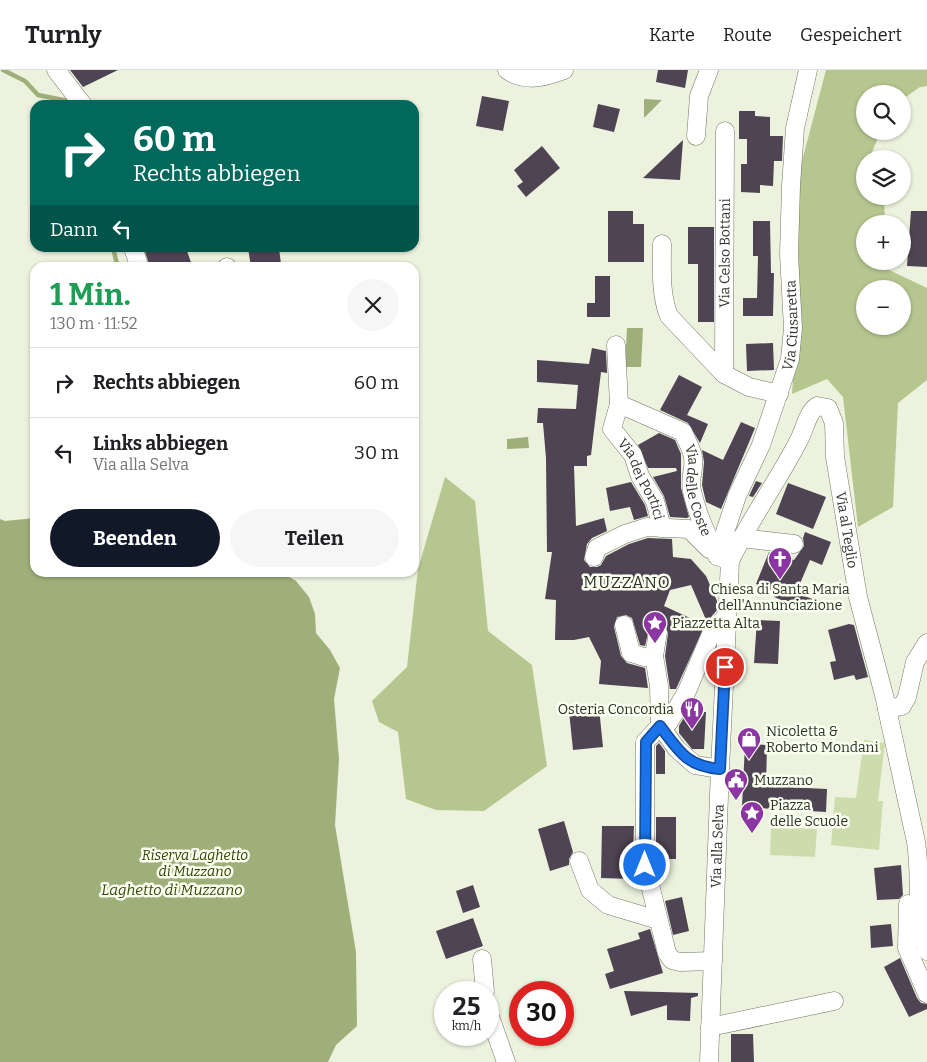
<!DOCTYPE html>
<html lang="de">
<meta charset="utf-8">
<style>
body{margin:0;font-family:Bitter,serif;background:#f6f6f6;color:#202124;height:100vh;display:flex;flex-direction:column;font-size:19px;white-space:nowrap}
*{box-sizing:border-box;margin:0}
p{font-size:16px;color:#757577}
.icon{flex:none;width:28px;height:28px;fill:none;stroke:currentColor;stroke-width:2;stroke-linecap:round;stroke-linejoin:round}
.map{position:relative;flex:1;overflow:hidden}
.sheet{position:absolute;left:30px;top:192px;width:389px;height:315px;display:flex;flex-direction:column;background:#fff;border-radius:15px;box-shadow:0 1px 4px #0004}
.sheet>*{flex:none}
.top-card{position:absolute;left:30px;top:30px;width:389px;height:152px;border-radius:15px;box-shadow:0 1px 4px #0004;background:#00695c;color:#fff;overflow:hidden}
.controls{position:absolute;left:856px;top:15px;display:grid;gap:10px}
.controls a{display:grid;place-items:center;width:55px;height:55px;border-radius:50%;background:#fff;box-shadow:0 1px 4px #0004;font-size:25px}
.speed{position:absolute;left:434px;top:911px;display:flex;gap:10px;font-size:25px;font-weight:700;text-align:center}
.speed>*{display:grid;place-content:center;width:65px;height:65px;border-radius:50%;background:#fff;box-shadow:0 1px 4px #0004;line-height:1}
.speed small{font-size:12px;font-weight:400}
.speed .limit{border:8px solid #d22;background:#fff;color:#111}
.pin{position:absolute;display:grid;place-items:center;width:42px;height:42px;color:#fff;margin:-21px;border:2px solid #fff;border-radius:50%;box-shadow:0 1px 5px #0007}
.me{position:absolute;width:55px;margin:-28px;rotate:0deg;stroke-linejoin:round;filter:drop-shadow(0 0 4px #0008)}
.turn{display:flex;align-items:center;gap:18px;height:105px;padding:0 20px;font-size:22px}
.turn .icon{width:65px;height:65px;stroke-width:2.5}
.turn b{display:block;font-size:35px;line-height:42px}
.then{display:flex;align-items:center;height:48px;padding:0 20px;background:#0003;gap:10px;font-size:19px}
.round{display:grid;place-items:center;flex:none;width:52px;height:52px;border-radius:26px;background:#f6f6f6}
.summary{display:flex;align-items:center;justify-content:space-between;height:85px;padding:0 20px}
h1{font-size:30px;font-weight:700;line-height:38px;color:#1e9e55}
.primary-button{display:flex;gap:10px;margin-top:auto;padding:10px 20px}
.primary-button a{flex:1;height:58px;border-radius:30px;background:#111827;color:#fff;font-size:20px;font-weight:700;line-height:58px;text-align:center}
.primary-button a+a{background:#f6f6f6;color:#202124}
ul{padding:0;list-style:none}
li{display:flex;align-items:center;gap:15px;height:70px;padding:0 20px;border-top:1px solid #e0e0e0}
li div{flex:1}
li b{display:block;font-size:19px}
li em{font-style:normal}
header{display:flex;align-items:center;gap:30px;box-sizing:border-box;height:70px;padding:0 25px;background:#fff;border-bottom:1px solid #e0e0e0}
header strong{font-size:24px}
nav{display:flex;gap:28px;margin-inline-start:auto;font-size:18px}
.map>svg:first-child{display:block}
.green{fill:#cddcac}
.forest{fill:#b6c68f;fill-rule:evenodd}
.water{fill:#9faf79}
.lines{fill:none;stroke-linecap:round;stroke-linejoin:round}
.stream{stroke:#9faf79;stroke-width:4.5}
.building{fill:#4f4453}
.minor-casing{stroke:#717765;stroke-width:19}
.minor{stroke:#fff;stroke-width:18}
.route-casing{stroke:#114b97;stroke-width:12}
.route{stroke:#1a73e8;stroke-width:9}
.labels{text-anchor:middle;dominant-baseline:central;stroke-width:5;stroke-linejoin:round;paint-order:stroke}
.street-label{font-size:14px;fill:#2f322a;stroke:#faffef}
.poi-label{font-size:14px;fill:#2f322a;stroke:#faffef;text-anchor:start}
.park-label{font-size:14px;font-style:italic;fill:#323f00;stroke:#faffef}
.water-label{font-size:15px;font-style:italic;fill:#3b490b;stroke:#faffef}
.quarter-label{font-size:16px;letter-spacing:1px;fill:#2f322a;stroke:#faffef}
</style>
<header>
<strong>Turnly</strong>
<nav><a>Karte</a><a>Route</a><a>Gespeichert</a></nav>
</header>
<div class="map">
<svg width="927" height="992" viewBox="0 0 927 992">
<rect width="100%" height="100%" fill="#ecf2de"/>
<!-- green -->
<path class="green" d="M864,670L885,673L878,731H883L879,780L831,775L835,727L856,728Z
M771,757L817,759L815,787L770,785Z"/>
<!-- forest -->
<path class="forest" d="M826,0H927V16L920,17L903,29L902,24H865V61H881L869,89H865V126H884L885,154H865V191H887V199L927,218V310L898,333L893,437L858,457L843,327L827,309L792,324L799,219L797,110ZM865,219H902V256H865Z
M445,407L475,431L488,561L532,595L547,696L484,741L436,740L406,729L398,662L379,652L372,631L407,597L418,499Z"/>
<!-- water -->
<path class="water" d="M644,29L662,30L644,48Z
M627,258H643L641,297H625Z
M528,367L529,378L507,379V369Z
M35,448V502L283,503L296,511L309,527L315,544L316,563L330,580L340,598L334,629L339,689L335,755L356,882L357,956L336,975L328,992H0V449L5,451Z"/>
<g class="lines">
<!-- stream -->
<path class="stream" d="M3,0L25,11L38,25L68,31L72,35
M113,178L118,198"/>
</g>
<!-- building -->
<path class="building" d="M70,0H118L83,17Z
M658,0H688L685,18L656,12Z
M482,26L509,31L503,61L476,56Z
M598,34L620,39L614,62L593,57Z
M739,41H755V46L770,47V66H783L782,91H774L773,116L760,115V123L741,122V94H747V69H739Z
M683,70L680,110L643,108Z
M542,76L560,98L526,127L517,116L523,112L514,100Z
M608,141H633V154H644V192H608Z
M911,141H927V197L907,196Z
M753,151H770L771,203H774L773,246H743V228H757L758,186H753Z
M688,157H714V252H698V194H688Z
M144,178H186L193,198H150Z
M248,178H279L281,194L251,197Z
M595,206H610V247H587V233H595Z
M773,273L774,300L747,301L746,274Z
M592,278L606,281L607,303L601,302L591,385L587,386V396H574L576,456L604,448L607,461L592,468L587,474L584,490L590,497H597L601,495L606,486L629,474L648,468L672,469L673,487L691,489L706,506L717,531V540L707,552L691,515L670,520L664,536L705,555L676,619H670L665,586L668,563L664,554L659,552L650,555L645,576L640,575L632,548L626,545L617,547L614,557L621,586L627,593L645,598L648,618L599,614L601,591L589,567L574,570H555L556,530L545,529L552,482H547L546,388L543,353H537L538,338L576,339L578,315L537,312V290L589,294Z
M679,305L702,317L687,345L708,354L700,373L688,353L660,340Z
M741,352L755,358L721,439L706,432L702,415L704,392L702,380L723,390Z
M659,363L675,370L681,384V418L689,447L687,448L670,447L664,426L653,407L677,401L676,398H648L638,375Z
M756,411L762,413L753,427L749,426Z
M631,412L645,435L648,446L634,450L630,437L610,441L606,418Z
M788,413L826,427L813,459L776,444Z
M805,462L831,472L822,495L810,490L796,523L815,530L811,542L774,527L777,522L756,514L769,482L794,490L804,476L803,468Z
M757,550L780,551L778,594L754,593Z
M849,554L854,555L868,607L856,610L854,605L834,610L830,592L836,591L828,560Z
M599,638L603,677L573,680L569,641Z
M687,642H706L704,679H692L679,663V656Z
M659,673L665,681V704H656V676Z
M745,674L767,675L766,716L827,719L826,742L742,737Z
M656,747H676V789H656Z
M564,751L573,782L569,789V795L550,801L538,759Z
M602,756H634L632,809L601,808Z
M901,795L903,825L899,829L877,830L874,798Z
M473,815L480,837L463,843L456,821Z
M682,827L689,861L673,865L665,831Z
M473,848L483,876L446,889L436,861Z
M891,854L893,876L871,878L870,856Z
M650,859L663,903L610,919L605,904L614,901L607,879L640,869L638,863Z
M900,888L917,928L921,933L927,934V939L909,947L884,897Z
M624,921L698,923V926L691,928L690,951L667,950V935L631,946Z
M731,964H753L754,992H731Z"/>
<g class="lines">
<!-- minor casing -->
<g class="minor-casing">
<g id="minor">
<path d="M56,0L83,35"/>
<path d="M507,0C525,13 545,7 564,0"/>
<path d="M696,66L699,26L709,0"/>
<path d="M662,174C662,198 660,224 669,246L724,304L749,317L779,324"/>
<path d="M133,178L140,198"/>
<path d="M226,198L227,197"/>
<path id="s1" d="M616,275L619,334L612,359L633,385L640,406L655,431L662,458"/>
<path id="s2" d="M724,304L725,61"/>
<path id="s3" d="M619,334L683,362C686,370 692,379 693,387C695,400 689,407 692,421C697,444 707,465 717,486"/>
<path d="M741,468L794,474"/>
<path d="M594,487L597,478L625,464L647,457L689,459L709,479"/>
<path id="s4" d="M730,491L717,486L737,426L761,375L790,289L793,258L789,184L791,116L795,58L808,0"/>
<path d="M624,555L631,583L644,587L654,586"/>
<path d="M658,562L654,586L659,616L660,656L677,679L695,695L720,699"/>
<path d="M887,639L902,636L907,627L915,592L927,573"/>
<path d="M579,791L590,820L608,835L658,850"/>
<path d="M908,834L907,878L927,924"/>
<path d="M482,889L485,922"/>
<path d="M713,891L680,892L672,890L667,883L645,795V672L660,656L669,652L687,621L711,564L727,545"/>
<path d="M488,941L506,992"/>
<path d="M710,957L834,931"/>
<path id="s5" d="M709,992L720,699L730,491C750,449 778,411 799,370C805,359 807,343 817,336L828,338L834,353L835,387L858,527L884,625L916,772C922,809 914,845 927,881"/>
</g>
</g>
<!-- minor -->
<use href="#minor" class="minor"/>
</g>
<g class="lines">
<!-- route casing -->
<g class="route-casing">
<path id="route" d="M645,795L646,672L660,656C679,681 686,696 720,699L725,597"/>
</g>
<!-- route -->
<use href="#route" class="route"/>
</g>
<!-- icons -->
<defs>
<g id="church-pin" transform="scale(1.25)"><path d="M0 17L-7.5 6A9.5 9.5 0 1 1 7.5 6Z" fill="#8c36a4" stroke="#faffef"/><path d="M-1.2-6h2.4v3.5h3.3v2.4h-3.3V6h-2.4V-.1h-3.3v-2.4h3.3Z" fill="#fff"/></g>
<g id="sight-pin" transform="scale(1.25)"><path d="M0 17L-7.5 6A9.5 9.5 0 1 1 7.5 6Z" fill="#8c36a4" stroke="#faffef"/><path d="M0-6L1.8-2.2L6-1.7L2.9 1.2L3.7 5.4L0 3.3L-3.7 5.4L-2.9 1.2L-6-1.7L-1.8-2.2Z" fill="#fff"/></g>
<g id="restaurant-pin" transform="scale(1.25)"><path d="M0 17L-7.5 6A9.5 9.5 0 1 1 7.5 6Z" fill="#8c36a4" stroke="#faffef"/><path d="M-5-6h1v4h1v-4h1v4h1v-4h1v5L-1.5 .5V6h-2V.5L-5-1ZM5-6V6H3V1.5H1.5Q1.5-4 5-6Z" fill="#fff"/></g>
<g id="shop-pin" transform="scale(1.25)"><path d="M0 17L-7.5 6A9.5 9.5 0 1 1 7.5 6Z" fill="#8c36a4" stroke="#faffef"/><path d="M-5-2.5h2.3a2.7 3.5 0 0 1 5.4 0H5L5.5 6h-11ZM-1.5-2.5h3a1.5 2.3 0 0 0-3 0Z" fill="#fff"/></g>
<g id="civic-pin" transform="scale(1.25)"><path d="M0 17L-7.5 6A9.5 9.5 0 1 1 7.5 6Z" fill="#8c36a4" stroke="#faffef"/><path d="M-.6-6.5H3V-4.5H.6V-3L4-1V1h2V6H-6V1h2V-1L-.6-3ZM-1.2 2.5V6h2.4V2.5Z" fill="#fff"/></g>
</defs>
<g fill-rule="evenodd">
<use href="#church-pin" x="780" y="489"/>
<use href="#sight-pin" x="655" y="553"/>
<use href="#restaurant-pin" x="692" y="639"/>
<use href="#shop-pin" x="749" y="669"/>
<use href="#civic-pin" x="736" y="710"/>
<use href="#sight-pin" x="752" y="743"/>
</g>
<g class="labels">
<!-- street labels -->
<g class="street-label">
<text stroke="none"><textPath href="#s2" startOffset="121">Via Celso Bottani</textPath></text>
<text stroke="none"><textPath href="#s4" startOffset="258">Via Ciusaretta</textPath></text>
<text stroke="none"><textPath href="#s1" startOffset="144">Via dei Portici</textPath></text>
<text stroke="none"><textPath href="#s3" startOffset="131">Via delle Coste</textPath></text>
<text stroke="none"><textPath href="#s5" startOffset="815">Via al Teglio</textPath></text>
<text stroke="none"><textPath href="#s5" startOffset="216">Via alla Selva</textPath></text>
</g>
<!-- poi labels -->
<g class="poi-label">
<text x="780" y="519" text-anchor="middle">Chiesa di Santa Maria<tspan x="780" dy="16">dell'Annunciazione</tspan></text>
<text x="672" y="553">Piazzetta Alta</text>
<text x="674" y="639" text-anchor="end">Osteria Concordia</text>
<text x="766" y="661">Nicoletta &amp;<tspan x="766" dy="16">Roberto Mondani</tspan></text>
<text x="754" y="710">Muzzano</text>
<text x="770" y="735">Piazza<tspan x="770" dy="16">delle Scuole</tspan></text>
</g>
<!-- park labels -->
<g class="park-label">
<text x="195" y="785">Riserva Laghetto<tspan x="195" dy="16">di Muzzano</tspan></text>
</g>
<!-- water labels -->
<g class="water-label">
<text x="172" y="820">Laghetto di Muzzano</text>
</g>
<!-- quarter labels -->
<g class="quarter-label">
<text x="627" y="512">MUZZANO</text>
</g>
</g>
</svg>
<div class="controls">
<a><svg class="icon" aria-label="search" viewBox="0 0 24 24"><circle cx="10" cy="10" r="6"/><path d="M15 15l6 6"/></svg></a>
<a><svg class="icon" aria-label="layers" viewBox="0 0 24 24"><path d="M12 4l9 5-9 5-9-5zM3 14l9 5 9-5"/></svg></a>
<a>+</a>
<a>−</a>
</div>
<div class="speed"><div>25<small>km/h</small></div><div class="limit">30</div></div>
<div class="pin" style="left:725px;top:597px;background:#d93025"><svg class="icon" aria-label="arrive" viewBox="0 0 24 24"><path d="M6 21V4h12l-3 4 3 4H6"/></svg></div>
<svg class="me" style="left:645px;top:795px" viewBox="-20 -20 40 40"><circle r="17" fill="#1a73e8" stroke="#fff" stroke-width="3"/><path d="M0-11L8 9 0 5-8 9z" fill="#fff"/></svg>
<div class="top-card">
<div class="turn"><svg class="icon" aria-label="right" viewBox="0 0 24 24"><path d="M7 20v-9h11M14 6l5 5-5 5"/></svg><div><b>60 m</b>Rechts abbiegen</div></div>
<div class="then">Dann<svg class="icon" aria-label="left" viewBox="0 0 24 24"><path d="M17 20v-9H6M10 6l-5 5 5 5"/></svg></div>
</div>
<section class="sheet">
<div class="summary"><div><h1>1 Min.</h1><p>130 m · 11:52</p></div><a class="round"><svg class="icon" aria-label="close" viewBox="0 0 24 24"><path d="M6 6l12 12M18 6L6 18"/></svg></a></div>
<ul>
<li><svg class="icon" aria-label="right" viewBox="0 0 24 24"><path d="M7 20v-9h11M14 6l5 5-5 5"/></svg><div><b>Rechts abbiegen</b></div><em>60 m</em></li>
<li><svg class="icon" aria-label="left" viewBox="0 0 24 24"><path d="M17 20v-9H6M10 6l-5 5 5 5"/></svg><div><b>Links abbiegen</b><p>Via alla Selva</p></div><em>30 m</em></li>
</ul>
<div class="primary-button"><a>Beenden</a><a>Teilen</a></div>
</section>
</div>
